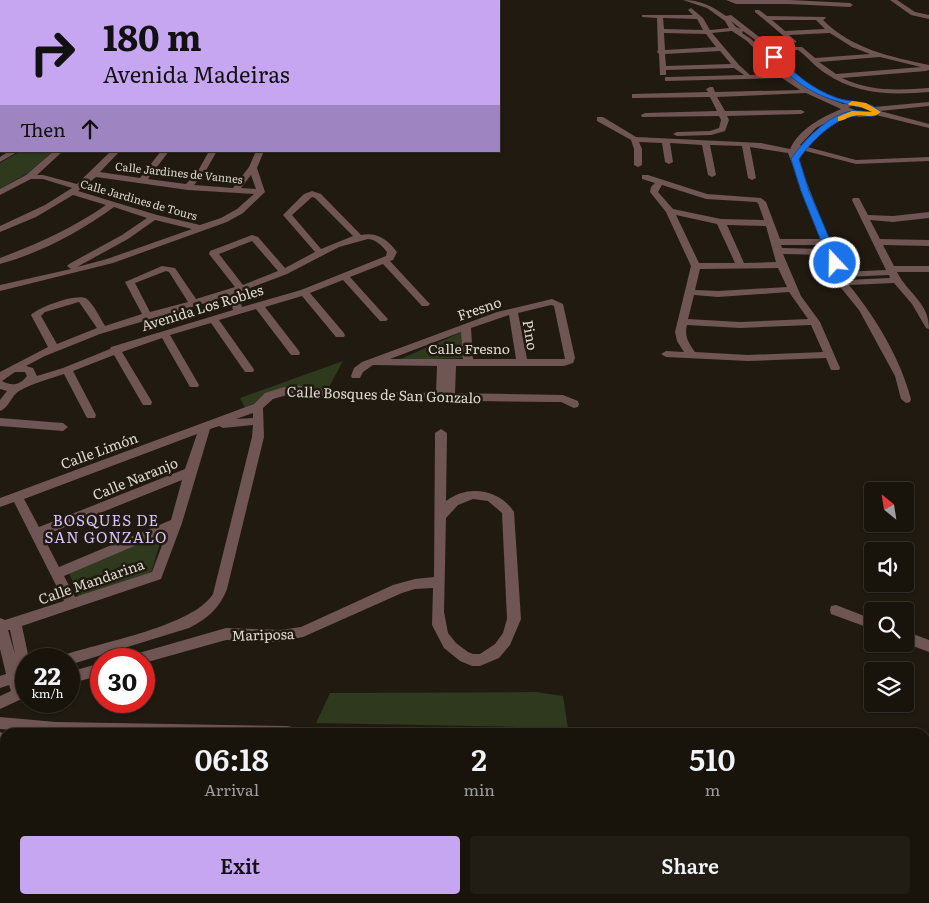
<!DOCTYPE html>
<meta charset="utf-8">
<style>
body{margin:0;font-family:Literata,serif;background:#211d15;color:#f1f3f6;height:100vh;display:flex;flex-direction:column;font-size:19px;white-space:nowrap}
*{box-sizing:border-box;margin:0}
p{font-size:16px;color:#9f9e9d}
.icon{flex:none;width:28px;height:28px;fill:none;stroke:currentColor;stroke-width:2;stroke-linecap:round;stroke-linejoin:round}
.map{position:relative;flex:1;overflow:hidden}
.details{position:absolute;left:0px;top:728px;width:930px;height:176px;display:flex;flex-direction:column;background:#18140c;border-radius:15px 15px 0 0;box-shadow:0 1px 4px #0004,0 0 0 1px #36332d}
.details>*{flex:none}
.hud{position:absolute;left:0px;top:0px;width:500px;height:152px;box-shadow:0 1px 4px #0004,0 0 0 1px #36332d;background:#c6a6f0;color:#111;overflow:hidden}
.needle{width:32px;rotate:330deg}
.buttons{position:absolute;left:864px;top:482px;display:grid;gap:10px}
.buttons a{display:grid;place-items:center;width:50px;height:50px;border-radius:5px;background:#18140c;box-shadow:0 1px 4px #0004,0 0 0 1px #36332d;font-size:25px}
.speed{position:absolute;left:15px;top:648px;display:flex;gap:10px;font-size:25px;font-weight:700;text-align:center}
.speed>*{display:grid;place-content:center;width:65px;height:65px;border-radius:50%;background:#18140c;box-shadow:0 1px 4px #0004,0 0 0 1px #36332d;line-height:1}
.speed small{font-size:12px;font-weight:400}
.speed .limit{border:8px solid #d22;background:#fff;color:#111}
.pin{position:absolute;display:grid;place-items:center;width:42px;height:42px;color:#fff;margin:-21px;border-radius:10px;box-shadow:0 2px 8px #0006}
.me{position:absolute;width:55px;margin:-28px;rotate:339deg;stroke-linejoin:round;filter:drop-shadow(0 0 4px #0008)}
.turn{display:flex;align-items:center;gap:18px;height:105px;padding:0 20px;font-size:22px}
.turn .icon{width:65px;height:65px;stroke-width:2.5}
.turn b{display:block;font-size:35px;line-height:42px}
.then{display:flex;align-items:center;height:48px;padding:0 20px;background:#0003;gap:10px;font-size:19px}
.eta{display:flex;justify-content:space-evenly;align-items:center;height:85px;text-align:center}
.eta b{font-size:30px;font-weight:600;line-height:35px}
.cta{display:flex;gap:10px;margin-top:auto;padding:10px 20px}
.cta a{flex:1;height:58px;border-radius:5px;background:#c6a6f0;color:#111;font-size:20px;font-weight:600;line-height:58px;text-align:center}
.cta a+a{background:#211d15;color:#f1f3f6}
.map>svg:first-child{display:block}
.green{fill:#2e391d}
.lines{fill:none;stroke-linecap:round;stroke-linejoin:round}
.stream{stroke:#000020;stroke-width:2}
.minor{fill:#6f5554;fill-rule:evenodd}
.route{fill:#1a73e8;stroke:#114b97}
.slow{fill:#f59e0b}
.labels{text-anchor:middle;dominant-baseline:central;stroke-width:5;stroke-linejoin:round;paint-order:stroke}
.far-street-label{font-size:11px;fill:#dedad3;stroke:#201a10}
.street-label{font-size:14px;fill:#dedad3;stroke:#201a10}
.neighbourhood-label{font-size:15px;letter-spacing:1px;fill:#dac2fa;stroke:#201a10}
</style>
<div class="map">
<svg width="929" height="903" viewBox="0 0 929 903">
<rect width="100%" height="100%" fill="#201a10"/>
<!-- green -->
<path class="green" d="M21,151H54L28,173L0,189V163Z
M462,332L464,358L398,360Z
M343,361L328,389L290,387L245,408L240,398Z
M163,534L150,576L79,598L68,570Z
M536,692L563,696L568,728L316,723L330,693Z"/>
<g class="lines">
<!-- stream -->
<path class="stream" d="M274,0H327"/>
<!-- minor -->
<path class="minor" d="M225,0H235L236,1H226Z
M243,0H252L253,1H244Z
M683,0C700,0 712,6 726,16L731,15L772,47H802L815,58L870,54L852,47L830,33L789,35L797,42L792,43L755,12V10H759L767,16L825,17L826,18L823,20C852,49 891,57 929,65V70L926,71L842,78C870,92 899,90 929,88V92C892,95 857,95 825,73C815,67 808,57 798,50L775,51L782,62L777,63L768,51L764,50L763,49L765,47L743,31L742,33L751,39L787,74L822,96L843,104L856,101L874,107L929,102V106L880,111L929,124V128L876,115L859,117L846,112L816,128L800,145L856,160L929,157V161L856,164L798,149L803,153L796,155L842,272L886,270L852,200L853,198H859L868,215L893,216L929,212V218L893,222L870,220L880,239L929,240V246L883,245L894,266H929V272H897C908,294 929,302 929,329L926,328L912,304L894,283L849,285C876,318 900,358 911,399L910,402L906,403L901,399L895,376L859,310L837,283L826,255L783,254L801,296L820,322L840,368L839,370H831L826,358L748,361L666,357L661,354L666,351L684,352L677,341L675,332L691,266L666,212L650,192L651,187L655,183L642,179V175H648L707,194L761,198L766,202L780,239H821L788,153L750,147L756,178L752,180L748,178L742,146L710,145L716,175L712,177L708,175L702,145L670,143L673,162L669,164L665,162L662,143L639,142L642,149V165L638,167L634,165V149L631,140L597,121V117H603L636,137L761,143L790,149C800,128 821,118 841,109L806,93L717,97L725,111L801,110L805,112L801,114L727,116L729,120L725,131L711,135L677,136L673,134L677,132L710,131L719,128L721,120L719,116L642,117L641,115L645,113L717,111L710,97L635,98H632V94L708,92L706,89L710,87H713L715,92L800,90L782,78L665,81V77H668L744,75L734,68L666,70V75H660L659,54L657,52L658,50L657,18L642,17V15H693L688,10L691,8L703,18L710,30L729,28L725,21L707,8ZM663,18L697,19L703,30L664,29ZM772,20H816L825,29L785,31ZM731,21L741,29L736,27ZM732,31L747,41L778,74L750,75L739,65L712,33ZM664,33L706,34L716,47L665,50ZM720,51L731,64L666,66L665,54ZM880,57L921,67L836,74L819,62ZM856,105L872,111V112H859L848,107ZM662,185L706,199L756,202L758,203L764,220L721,219L673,209L658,192ZM676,215L717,224L735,263H699ZM727,225L766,226L776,262L744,263ZM781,245H823L824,249L782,248ZM778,268L787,287L718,291L695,290L700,269ZM889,275L890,278L846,280L845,277ZM789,292L808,319L740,322L688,319L694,295L718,297ZM687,325L740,328L811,325L823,352L748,355L695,352C689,343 684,337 687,325Z
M726,0H790L850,3L853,5L850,7L790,4H736Z
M890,0H897L915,12L929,15V19L911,15Z
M0,17H1V23H0Z
M0,31H1V35H0Z
M0,76H1V83H0Z
M0,128H1V132H0Z
M9,151H19L0,162V157Z
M54,151H63L37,175H43L77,184L111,151H120L100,172L140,178L161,151H169L148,179L186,184L198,171L209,151H217L205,172L194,185L233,188L249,167L256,151H264L257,168L265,192L243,213L227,222L113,263L0,291V285L71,269L67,266L69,264L122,235L147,218L114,207C80,232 40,253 0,264V258C37,244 73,228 106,205L73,195L36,217L0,232V226L45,205L72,188L43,179H31L0,195V189L26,175ZM251,175L256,189L241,188ZM96,177L188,190L254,194L237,209L221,218L200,225L157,215L78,191ZM155,220L192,229L107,259L77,267L128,239Z
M312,191L321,194L361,235C377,232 387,239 397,252L393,260L390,261L428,302L430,304L428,306H422L383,264L350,277L386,317L388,319L386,321H380L343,280L310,293L344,333L345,335L344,337H336L302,296L265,307L299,351L300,353L299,355H291L256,309L219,320L253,368L254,370L253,372H245L211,323L170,335L199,385L198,387H190L162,338L122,352L152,402L151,405H143L114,355L73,371L96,415L95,418H87L64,374C49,379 33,383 19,391C11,396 9,408 0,411V400L7,391L0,389V372L48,347L31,315C38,307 79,292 87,299C94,305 100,318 105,326L142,314L125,282L162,266L175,268L196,299L235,287L209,254L210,251L252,235L258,237L285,268L315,252L283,215L304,194ZM312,197L315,198L353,236L321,249L292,215ZM368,239C377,240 382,246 387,252L386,256L301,290L242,307L240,300L234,294L287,274L339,247ZM252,241L278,271L243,285L219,254ZM166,271L169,272L188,302L150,312L135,283ZM226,297L231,301L233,310L111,347L110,349L63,368L37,376L33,368L26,366L45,356L100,334ZM79,302L97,328L57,344L41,316L45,312ZM15,372H25L27,376C19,386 12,386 2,381Z
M552,299L563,304L575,358L573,363L564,366H456L455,393L563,395L578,401L579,404L578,407L574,408L561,402H549L338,399L294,393L273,399L263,408L264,437L227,589C220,608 207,619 189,628L69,665V659H62L64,655C102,642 193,626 213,594L252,437L253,425L223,428L219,426L210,429L182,523L161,579L22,626L29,659H26V682L22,680L23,685L26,684V697L0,709V696L11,691L9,685L0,688V676L6,674L0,649V618L5,620L64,601L14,502L0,507V498L254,404L265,393L281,388L294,385L338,391L436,393L437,366L373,365L363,372L360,378H352L351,376L354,368L362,362L497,312ZM551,305L554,306L565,359H527L518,313ZM509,315L516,359H473L471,328ZM461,332L463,359H390ZM253,413V418L236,419ZM197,434L185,469L39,527L24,499ZM182,480L171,520L59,567L43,536ZM167,532L152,572L75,597L64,576ZM8,630H10L15,654Z
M0,418L63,423L68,427L63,431L0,426Z
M441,429L447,433L446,501C467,484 500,489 514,512L521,619L510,645L499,658L480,666H472L460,661L444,648L432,625L433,588L415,589L402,593L303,637L280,642L226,640L144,663V659H132L134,655L139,653L226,628L280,630L301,627L393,585L415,579L434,577L435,433ZM473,499L488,501L502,513L507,619L503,633L495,644L480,654H473L468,652L456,643L448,633L444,612L446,518L458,505Z
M836,605L872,619V629L831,614L830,610L831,606Z
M905,631L929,640V652L905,643Z
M101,663V675L69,684V672Z
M0,717L56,722L287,726L292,727L294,732H35L0,729Z
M0,732L5,734V757L0,755Z
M929,788V804L925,805V789Z
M925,865L929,867V885L925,883Z
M5,893V899H18L16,903H0V895Z
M32,899H48L50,903H34Z
M52,899H68L69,903H53Z
M121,899H137L139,903H123Z
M307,899H323V903H307Z
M387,899H409L407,903H385Z"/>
</g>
<!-- route -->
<path class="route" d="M772,56H777C795,74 812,89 837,98C852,103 870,100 881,112C873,120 865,114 855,116C834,118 810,143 799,159L809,191L840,263L838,265H832L830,263L801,191L791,159C803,141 829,114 852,111C859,110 866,112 872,112L868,109C823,99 804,92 772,59Z"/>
<!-- slow -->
<path class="slow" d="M852,101L866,103L881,112C872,120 864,113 853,116C847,117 844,121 838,121V117L852,111L872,112L861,107L849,105L848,104Z"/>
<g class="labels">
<!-- far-street labels -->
<g class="far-street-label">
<text transform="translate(179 172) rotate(6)">Calle Jardines de Vannes</text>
<text transform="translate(139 199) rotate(16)">Calle Jardines de Tours</text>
</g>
<!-- street labels -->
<g class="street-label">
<text transform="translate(202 307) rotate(-17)">Avenida Los Robles</text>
<text transform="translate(479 308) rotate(-19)">Fresno</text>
<text transform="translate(531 335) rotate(80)">Pino</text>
<text x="469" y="348">Calle Fresno</text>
<text transform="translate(384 394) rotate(2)">Calle Bosques de San Gonzalo</text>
<text transform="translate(99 450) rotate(-20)">Calle Limón</text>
<text transform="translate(135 478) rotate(-22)">Calle Naranjo</text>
<text transform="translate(91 581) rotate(-19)">Calle Mandarina</text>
<text transform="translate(263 634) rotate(-2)">Mariposa</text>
</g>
<!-- neighbourhood labels -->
<g class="neighbourhood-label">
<text x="106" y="519">BOSQUES DE<tspan x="106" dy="17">SAN GONZALO</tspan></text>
</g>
</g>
</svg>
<div class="buttons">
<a><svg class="needle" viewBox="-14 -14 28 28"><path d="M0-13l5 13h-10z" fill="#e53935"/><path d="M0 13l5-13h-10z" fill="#9f9e9d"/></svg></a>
<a><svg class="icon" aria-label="sound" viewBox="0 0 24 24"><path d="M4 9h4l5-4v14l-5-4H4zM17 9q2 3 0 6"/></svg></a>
<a><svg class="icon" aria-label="search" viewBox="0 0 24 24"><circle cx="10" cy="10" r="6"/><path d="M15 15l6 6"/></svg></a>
<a><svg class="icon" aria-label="layers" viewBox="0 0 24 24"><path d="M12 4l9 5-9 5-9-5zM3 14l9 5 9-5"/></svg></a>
</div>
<div class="speed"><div>22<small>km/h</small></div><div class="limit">30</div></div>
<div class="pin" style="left:774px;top:57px;background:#d93025"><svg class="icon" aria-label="arrive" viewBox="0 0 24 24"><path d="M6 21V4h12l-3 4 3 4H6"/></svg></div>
<svg class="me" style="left:835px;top:263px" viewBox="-20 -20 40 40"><circle r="17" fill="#1a73e8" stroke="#fff" stroke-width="3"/><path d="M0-11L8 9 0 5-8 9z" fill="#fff"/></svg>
<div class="hud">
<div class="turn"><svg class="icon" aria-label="right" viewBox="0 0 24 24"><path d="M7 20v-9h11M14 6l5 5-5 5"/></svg><div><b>180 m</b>Avenida Madeiras</div></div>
<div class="then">Then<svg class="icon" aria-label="ahead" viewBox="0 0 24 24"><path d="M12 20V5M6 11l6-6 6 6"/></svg></div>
</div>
<section class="details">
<div class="eta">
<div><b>06:18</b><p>Arrival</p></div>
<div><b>2</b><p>min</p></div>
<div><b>510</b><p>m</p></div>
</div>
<div class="cta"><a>Exit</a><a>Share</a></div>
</section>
</div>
